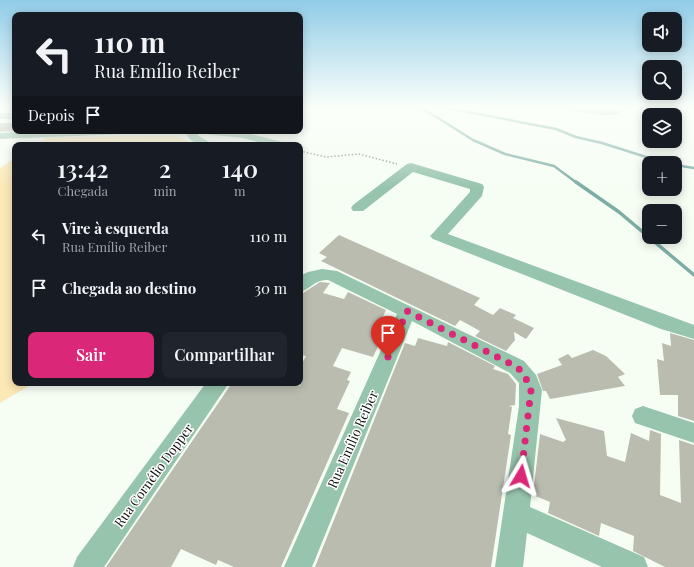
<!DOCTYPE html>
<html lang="pt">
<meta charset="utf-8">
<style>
body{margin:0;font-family:"Playfair Display",serif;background:#20242c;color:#f1f3f6;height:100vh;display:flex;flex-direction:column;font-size:15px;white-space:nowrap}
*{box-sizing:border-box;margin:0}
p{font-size:13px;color:#9ea1a6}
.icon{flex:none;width:22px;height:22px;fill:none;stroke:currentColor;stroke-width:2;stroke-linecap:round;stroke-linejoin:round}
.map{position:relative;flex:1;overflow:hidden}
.side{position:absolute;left:12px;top:142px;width:291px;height:244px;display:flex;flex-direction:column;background:#171b24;border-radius:8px;box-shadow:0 2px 10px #0003}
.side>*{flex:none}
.banner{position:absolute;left:12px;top:12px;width:291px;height:122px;border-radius:8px;box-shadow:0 2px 10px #0003;background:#171b24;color:#f1f3f6;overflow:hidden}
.buttons{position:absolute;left:642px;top:12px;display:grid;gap:8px}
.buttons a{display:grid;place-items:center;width:40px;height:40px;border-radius:8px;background:#171b24;box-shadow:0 2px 10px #0003;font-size:20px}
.pin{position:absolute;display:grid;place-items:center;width:34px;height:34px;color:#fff;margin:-41px -17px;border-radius:50% 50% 50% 0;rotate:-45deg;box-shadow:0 0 4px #0007}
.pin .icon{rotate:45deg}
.me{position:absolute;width:44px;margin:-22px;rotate:7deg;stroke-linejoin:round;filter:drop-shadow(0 0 3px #0008)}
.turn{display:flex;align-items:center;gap:14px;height:84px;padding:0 16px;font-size:18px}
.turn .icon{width:52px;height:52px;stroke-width:2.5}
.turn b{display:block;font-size:28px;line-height:34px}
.then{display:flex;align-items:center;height:38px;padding:0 16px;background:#0003;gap:8px;font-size:15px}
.eta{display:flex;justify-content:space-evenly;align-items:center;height:68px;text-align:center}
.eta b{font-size:24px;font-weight:600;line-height:28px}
.cta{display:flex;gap:8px;margin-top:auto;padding:8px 16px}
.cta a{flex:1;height:46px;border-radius:8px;background:#db2777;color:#fff;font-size:16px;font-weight:600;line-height:46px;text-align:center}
.cta a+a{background:#20242c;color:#f1f3f6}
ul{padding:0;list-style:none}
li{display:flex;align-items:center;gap:12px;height:52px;padding:0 16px}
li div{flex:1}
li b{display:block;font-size:15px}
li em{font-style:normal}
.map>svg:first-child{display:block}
.green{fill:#fbe8b6}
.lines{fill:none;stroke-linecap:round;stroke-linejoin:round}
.stream-far1{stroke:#7dada5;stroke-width:2.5}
.stream{stroke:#7dada5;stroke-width:3.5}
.building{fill:#babcb0}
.path{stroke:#8a8f88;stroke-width:1.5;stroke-dasharray:1.5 2;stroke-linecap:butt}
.minor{fill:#97c4ac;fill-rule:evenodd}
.route{stroke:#db2777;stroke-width:7;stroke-dasharray:0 12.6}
.labels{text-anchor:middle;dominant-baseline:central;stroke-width:3;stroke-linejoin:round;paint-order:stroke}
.near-street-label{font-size:13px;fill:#0c0e0b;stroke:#fff}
</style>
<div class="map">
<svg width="694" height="567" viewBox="0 0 694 567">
<rect width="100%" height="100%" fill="#f6fef4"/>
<!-- green -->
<path class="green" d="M172,136L181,137L194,145H35L47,137Z
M15,158V383H34L0,403V168Z"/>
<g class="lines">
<!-- stream-far1 -->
<path class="stream-far1" d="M422,108L473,140L505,154L554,166L577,183
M448,108L556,129L576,137L602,143L665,163
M675,165L694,168"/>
<!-- stream -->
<path class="stream" d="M576,182L619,212L694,275"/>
</g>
<!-- building -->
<path class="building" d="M0,123H15V131L0,132Z
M339,235L480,298L474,305L493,315L500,308L516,315L513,318L534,328L526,339L514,332L515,340L506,351L475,336L480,331L460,320L455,326L321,261L327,257L319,253Z
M320,282L330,283L323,293L344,299L348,292L386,310L376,332L384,334L373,357L342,348L333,366L351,372L347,380L350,381L337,409L349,413L281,567H234L218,560L216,565L181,549L171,567H106L232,383H290L300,386V367L306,356L300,355V295Z
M670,333L694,340V421L678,416V395H660L657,359L664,361L662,343L671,346Z
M418,338L447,346L448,342L495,366L493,369L508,374L516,384L515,405L509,406L512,407L508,434L511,435L491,567H315L405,343L415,346Z
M593,350L606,356L625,374L618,377L625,386L550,399L546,391H543L537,374L562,365L558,359L568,354L572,358Z
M556,418L604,431L607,456L625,462L631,433L649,441L650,430L661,434L660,495L681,503L679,440L694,445V567H665L633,551L634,536L601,523L599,536L548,513L550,502L533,495L540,434L563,442L566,440Z"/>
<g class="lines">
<!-- path -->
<path class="path" d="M300,151L326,157L359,154L397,164"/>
<!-- minor -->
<path class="minor" d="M570,108L615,109L620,112C613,119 581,112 572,110Z
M0,113H15V119H0Z
M43,131H129L124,134L0,139V133Z
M185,131H195L199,136L214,145C201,145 190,145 185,131Z
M200,131L243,132L286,143L288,145H269L243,138L205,134Z
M411,163L482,184L484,187L482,196L448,234L694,325V339L661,329L433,239L430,236L433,233L470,192V189L413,172L363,211H353L351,208L353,205L407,164Z
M322,269L337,271L524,361L536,375L542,390L530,507L644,557L648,567H602L527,533L523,567H495L519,406V383L510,373L412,321L312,567H284L397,314L328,280C315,279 311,289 300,292V276L308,272Z
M206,383H229L104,567H73L77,557Z
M643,406L694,423V443L635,423L632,416L635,409Z"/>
</g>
<!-- sky -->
<linearGradient id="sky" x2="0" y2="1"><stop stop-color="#90cce8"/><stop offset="0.57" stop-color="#fbfffa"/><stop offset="1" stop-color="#fbfffa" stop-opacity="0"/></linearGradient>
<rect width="694" height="188" fill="url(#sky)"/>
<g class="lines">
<!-- route -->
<path class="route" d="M388,357L407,311L517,367L524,374L531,390L521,476"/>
</g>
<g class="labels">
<!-- near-street labels -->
<g class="near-street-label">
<text transform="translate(352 439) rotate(-66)">Rua Emílio Reiber</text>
<text transform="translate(153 475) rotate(-54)">Rua Cornélio Dopper</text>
</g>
</g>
</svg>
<div class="buttons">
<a><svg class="icon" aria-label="sound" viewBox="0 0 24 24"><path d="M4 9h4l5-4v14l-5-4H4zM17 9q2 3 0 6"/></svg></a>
<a><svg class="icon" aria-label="search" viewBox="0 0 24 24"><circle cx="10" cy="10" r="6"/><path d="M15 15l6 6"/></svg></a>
<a><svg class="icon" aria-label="layers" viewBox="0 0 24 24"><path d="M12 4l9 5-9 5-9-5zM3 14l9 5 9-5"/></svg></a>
<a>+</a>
<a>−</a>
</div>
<div class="pin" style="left:388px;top:357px;background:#d93025"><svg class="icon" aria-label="arrive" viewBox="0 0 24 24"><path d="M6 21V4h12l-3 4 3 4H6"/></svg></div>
<svg class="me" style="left:521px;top:476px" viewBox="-20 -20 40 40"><path d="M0-17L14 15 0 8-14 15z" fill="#db2777" stroke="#fff" stroke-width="4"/></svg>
<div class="banner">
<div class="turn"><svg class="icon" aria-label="left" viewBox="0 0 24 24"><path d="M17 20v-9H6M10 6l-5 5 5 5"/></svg><div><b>110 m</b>Rua Emílio Reiber</div></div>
<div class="then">Depois<svg class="icon" aria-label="arrive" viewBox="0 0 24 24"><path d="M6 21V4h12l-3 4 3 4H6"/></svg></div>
</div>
<section class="side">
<div class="eta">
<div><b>13:42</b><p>Chegada</p></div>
<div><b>2</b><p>min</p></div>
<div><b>140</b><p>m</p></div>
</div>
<ul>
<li><svg class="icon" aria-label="left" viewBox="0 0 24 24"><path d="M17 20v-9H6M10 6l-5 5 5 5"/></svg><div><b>Vire à esquerda</b><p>Rua Emílio Reiber</p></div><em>110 m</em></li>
<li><svg class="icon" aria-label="arrive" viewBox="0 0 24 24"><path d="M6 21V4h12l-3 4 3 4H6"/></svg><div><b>Chegada ao destino</b></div><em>30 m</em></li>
</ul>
<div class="cta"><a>Sair</a><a>Compartilhar</a></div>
</section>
</div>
